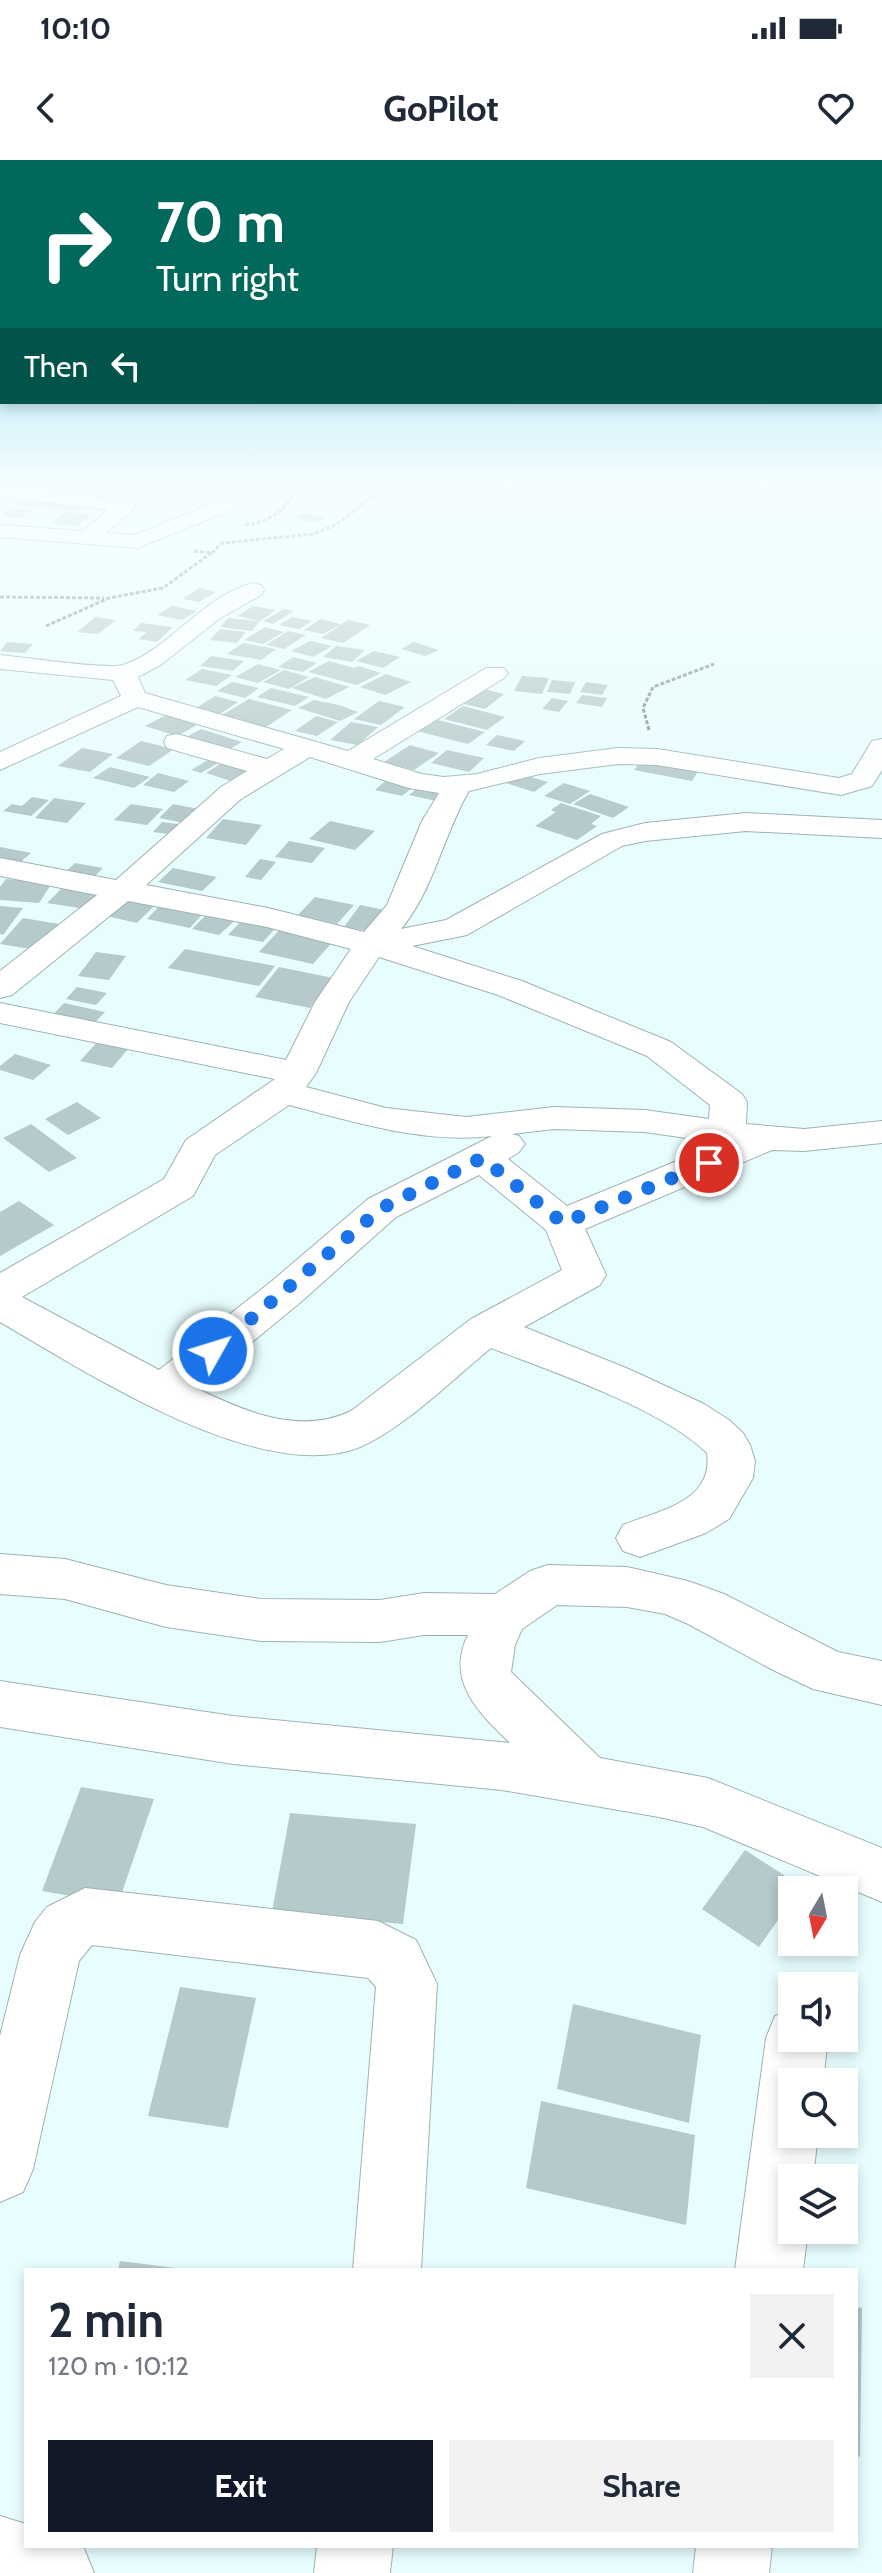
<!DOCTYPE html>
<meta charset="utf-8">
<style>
body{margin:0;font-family:Cabin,sans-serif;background:#f2f2f3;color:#1f2937;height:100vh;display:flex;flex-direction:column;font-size:30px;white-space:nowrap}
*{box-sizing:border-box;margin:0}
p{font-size:26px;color:#747a83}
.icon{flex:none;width:44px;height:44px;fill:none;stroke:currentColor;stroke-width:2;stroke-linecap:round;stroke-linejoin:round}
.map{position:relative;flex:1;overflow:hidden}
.panel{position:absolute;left:24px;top:2108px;width:834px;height:280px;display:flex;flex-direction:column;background:#fff;border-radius:0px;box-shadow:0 4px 12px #0003}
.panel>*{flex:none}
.top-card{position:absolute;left:0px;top:0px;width:882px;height:244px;box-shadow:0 4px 12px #0003;background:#00695c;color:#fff;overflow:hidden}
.needle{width:52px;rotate:190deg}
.buttons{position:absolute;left:778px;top:1716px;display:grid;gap:16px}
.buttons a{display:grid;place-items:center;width:80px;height:80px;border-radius:0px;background:#fff;box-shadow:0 4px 12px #0003;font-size:40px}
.pin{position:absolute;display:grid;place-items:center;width:68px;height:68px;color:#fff;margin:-34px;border:4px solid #fff;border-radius:50%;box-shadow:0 2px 8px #0007}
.me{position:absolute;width:88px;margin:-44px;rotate:51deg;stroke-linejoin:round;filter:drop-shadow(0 0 6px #0008)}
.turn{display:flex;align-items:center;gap:28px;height:168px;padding:0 24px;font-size:36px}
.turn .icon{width:104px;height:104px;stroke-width:2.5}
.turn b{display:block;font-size:56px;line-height:68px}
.then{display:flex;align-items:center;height:76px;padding:0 24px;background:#0003;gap:16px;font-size:30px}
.round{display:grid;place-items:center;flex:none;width:84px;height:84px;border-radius:0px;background:#f2f2f3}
.summary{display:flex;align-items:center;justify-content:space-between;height:136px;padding:0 24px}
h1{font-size:48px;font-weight:700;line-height:60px}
.primary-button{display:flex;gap:16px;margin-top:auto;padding:16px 24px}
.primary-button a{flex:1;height:92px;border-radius:0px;background:#111827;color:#fff;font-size:32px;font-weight:700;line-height:92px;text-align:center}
.primary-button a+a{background:#f2f2f3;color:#1f2937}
.status{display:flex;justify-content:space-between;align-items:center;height:56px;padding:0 40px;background:#fff;direction:ltr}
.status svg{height:22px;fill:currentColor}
header{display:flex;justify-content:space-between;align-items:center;height:104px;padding:0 24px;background:#fff;font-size:36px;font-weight:700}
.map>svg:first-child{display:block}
.building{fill:#b6cacb}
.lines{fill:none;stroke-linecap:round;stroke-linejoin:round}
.minor-casing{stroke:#9fb2b3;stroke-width:2}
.path{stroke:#829191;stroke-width:3;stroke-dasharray:4 2;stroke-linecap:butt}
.minor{fill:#fff;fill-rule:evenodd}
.route{stroke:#1a73e8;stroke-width:14;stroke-dasharray:0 25.2}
</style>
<div class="status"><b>10:10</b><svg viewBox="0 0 49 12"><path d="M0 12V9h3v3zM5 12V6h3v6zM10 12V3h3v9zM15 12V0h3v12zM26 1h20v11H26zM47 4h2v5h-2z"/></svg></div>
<header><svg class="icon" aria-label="back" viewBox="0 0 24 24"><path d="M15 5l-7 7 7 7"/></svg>GoPilot<svg class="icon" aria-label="heart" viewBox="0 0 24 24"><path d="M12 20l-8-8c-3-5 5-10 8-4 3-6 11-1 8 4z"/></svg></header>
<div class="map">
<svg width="882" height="2413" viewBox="0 0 882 2413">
<rect width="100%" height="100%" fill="#e8fdfe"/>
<!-- building -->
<path class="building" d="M311,319L341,322L335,328H341L335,334L300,330Z
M77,324L116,328L102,337L62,333Z
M27,335L89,341L78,351L36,347L43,340L34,347L13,345Z
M12,348L31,350L20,358L1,356Z
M66,352L92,354L77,366L50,364Z
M303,353L326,357L315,363L292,358Z
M200,428L216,432L199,442L182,439Z
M172,446L197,451L182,460L157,455Z
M253,446L276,450L260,461L237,456Z
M284,449L294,451L273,464L263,461Z
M95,457L116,460L98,474L77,472Z
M292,457L312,461L299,469L279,465Z
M228,458L260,461L252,471L220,467Z
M321,459L341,464L323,474L304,470Z
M348,460L370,465L343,483L321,478Z
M141,463L173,467L157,482L139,479L147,472L133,471Z
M265,467L284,472L263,484L244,480Z
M220,469L246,472L237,483L210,480Z
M288,471L306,475L284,489L266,485Z
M310,481L332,486L313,497L291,491Z
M7,482L33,484L25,493L0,491Z
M414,482L439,490L425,496L401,489Z
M243,483L276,489L261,500L227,494Z
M336,486L365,490L352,502L323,497Z
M374,491L400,497L383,508L356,501Z
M211,496L244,501L233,511L200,506Z
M293,497L317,503L303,512L278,507Z
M329,501L354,508L359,506L381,513L357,525L308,512Z
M258,504L281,510L258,523L235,517Z
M202,509L232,515L216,526L185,520Z
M284,510L309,517L289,529L263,522Z
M386,514L411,522L385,535L360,527Z
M522,516L549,518L542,534L514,531Z
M315,517L349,527L326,539L292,528Z
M552,520L575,522L570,534L547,532Z
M232,522L259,528L245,538L217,531Z
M586,522L608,525L602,535L580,532Z
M271,528L309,537L295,546L257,537Z
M479,528L504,534L485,549L460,543Z
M582,535L607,538L602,547L576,543Z
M215,536L238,542L220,554L196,548Z
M552,538L568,541L559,552L542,549Z
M249,539L292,550L266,567L222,555Z
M314,540L339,545L358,552L340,561L298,548Z
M379,541L405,547L381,565L354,559Z
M463,546L505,557L487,570L444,559Z
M166,555L197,565L177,576L145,566Z
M316,556L338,562L317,576L295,571Z
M430,558L485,572L468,584L413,570Z
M351,562L378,567L358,585L330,580Z
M201,569L242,582L222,593L181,580Z
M497,575L525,581L514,591L486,585Z
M141,581L174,589L149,606L116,598Z
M410,585L439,593L414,610L384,602Z
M82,588L113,594L90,612L58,606Z
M447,590L484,598L469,612L431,603Z
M215,596L225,599L201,613L191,610Z
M228,599L253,607L231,621L206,613Z
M642,600L699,610L692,621L634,610Z
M110,607L150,617L134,628L93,618Z
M158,613L189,621L174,632L143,625Z
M520,614L548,622L534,632L506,623Z
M390,617L417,624L402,636L375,630Z
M564,623L590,631L570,644L544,636Z
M421,625L452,632L441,642L409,635Z
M590,634L629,647L613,658L573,644Z
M32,637L49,640L31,656L3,651L12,644L22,646Z
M54,638L86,643L67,663L35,658Z
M561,643L601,656L591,664L597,666L577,680L535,666L556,652L551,650Z
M131,644L163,649L147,665L114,660Z
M173,644L204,650L189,664L159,658Z
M223,659L262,665L246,685L206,678Z
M330,661L375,671L355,690L309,679Z
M162,662L185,665L177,675L153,672Z
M289,681L325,688L312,703L275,697Z
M0,687L31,693L16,706L0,703Z
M260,699L276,702L261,720L245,717Z
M75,703L103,708L90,721L62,715Z
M173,708L217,717L202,731L158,722Z
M6,719L52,723L39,743L0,740V727Z
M67,723L111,730L92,750L47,743Z
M126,733L160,740L137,763L102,755Z
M315,737L354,745L337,764L297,756Z
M165,740L208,748L190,768L147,759Z
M360,745L395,752L379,773L344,767Z
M0,746L23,748L3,775L0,774Z
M213,748L241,755L219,775L192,769Z
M245,757L280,763L263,782L228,775Z
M23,758L59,764L36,790L0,784Z
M283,766L336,778L313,804L259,792Z
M185,789L275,806L259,826L168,808Z
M96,792L126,796L109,820L78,816Z
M279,807L333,818L310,848L255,837Z
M77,827L107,833L96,845L66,839Z
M64,843L105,852L88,870L47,861Z
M98,881L129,888L112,908L80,901Z
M15,894L51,905L33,920L0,910V906Z
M77,942L101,958L68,975L45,959Z
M31,964L77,998L49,1012L3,978Z
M19,1041L54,1065L0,1096V1052Z
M81,1627L154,1639L118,1744L42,1731Z
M290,1653L416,1664L403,1764L272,1752Z
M745,1690L801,1726L799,1730H792V1740L759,1787L702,1749Z
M180,1827L256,1838L228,1968L148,1956Z
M573,1844L701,1875L689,1963L557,1929Z
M541,1941L695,1975L686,2065L526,2028Z
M120,2101L176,2108V2110H118Z
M856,2147L862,2148L860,2297L856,2296Z"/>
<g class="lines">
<!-- minor casing -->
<g class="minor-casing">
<path id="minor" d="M0,324L132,342L135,346L132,350L106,373L135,375L217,342H231L234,346L231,350L138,388L0,377V365L83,371L108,350L0,336Z
M253,423L261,425L264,430L261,435L219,459L162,504L138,517L145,533L348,591L486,508H504L508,513L504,518L373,599L422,614L444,617L477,614L539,598L618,588L657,589L839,618L852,614L872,581L882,579V610L872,626L841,635L657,605L618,604L540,614L469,631C443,675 434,730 401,769L446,760L602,674L645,663L746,653L882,660V678L746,671L645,681L622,686L467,775L412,786L522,821L671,882L742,934L747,942L746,964L804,969L882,961V983L804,991L772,990L585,1069L606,1115L600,1125L524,1167L631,1210L704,1244L729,1260L743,1273L750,1285L755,1301L753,1318L729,1359L706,1373L640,1397L623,1391L616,1378L623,1365C658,1351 714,1342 707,1293C663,1249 551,1211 491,1188C454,1218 403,1269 360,1287C261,1327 85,1211 0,1162V1113L164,1019L186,980L275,919L0,863V843L286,900L315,842L351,789L267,767L128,741L12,835L0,838V811L97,735L0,716V698L116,720L221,627L247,611L167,588L164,582L167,576L177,574L267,599L284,589L138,547L0,610V592L121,536L113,520L0,509V495C22,497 108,510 123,505C166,492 204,435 253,423ZM310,597L409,628L439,633L422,661L387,745L364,772L268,748L146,725L241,639ZM379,797L498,835L647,896L710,945L709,959L645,950L554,947L466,957L386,948L306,927L316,913L349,842ZM289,945C355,962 423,984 492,976L368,1039L272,1121L159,1210L22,1137L193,1036L215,995ZM554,969L645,972L721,983L567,1046L508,999L519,992L525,984L519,976L512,974ZM479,1015L546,1070L562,1110L471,1159L351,1251C300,1276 243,1251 196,1228L302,1141L396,1057Z
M0,1394L65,1399L166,1425L261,1439L380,1440L424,1433L495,1434L530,1411L548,1405L627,1407L688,1421L724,1434L838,1492L882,1501V1545L813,1529L773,1510L688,1464L665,1454L627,1447L557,1445L522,1469L515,1485L511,1512L600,1598L708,1618L882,1688V1742L703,1667L659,1657L502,1630L233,1604L0,1567V1521L233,1556L510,1583C479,1553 445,1521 468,1475H424L380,1482L261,1481L166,1467L65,1439L0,1434Z
M85,1728L378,1761L416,1780L437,1824L421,2110H353L376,1827L368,1818L92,1785L79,1801L33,2009L23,2032L0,2042V1876L20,1795L35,1762L47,1747Z
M792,1849V1878H828L823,1922H792V1974H818L813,2018H792V2070H808L803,2110H735L766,1878L775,1856Z
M0,2356L26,2364V2386H83L94,2413H0Z
M317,2386H393L390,2413H314Z
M696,2386H772L769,2413H693Z"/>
</g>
<!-- path -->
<path class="path" d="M147,328L170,319
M245,365C273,361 292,348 298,319
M194,391L212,393L222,383L314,374L337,364L394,319
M0,437L104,438
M46,466L109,438L163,428L211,393
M649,570L643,548L653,527L714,504"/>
<!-- minor -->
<use href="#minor" class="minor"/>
</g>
<!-- sky -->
<linearGradient id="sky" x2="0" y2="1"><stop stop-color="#69caec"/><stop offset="0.49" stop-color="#f5feff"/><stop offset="1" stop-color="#f5feff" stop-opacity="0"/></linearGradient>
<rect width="882" height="656" fill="url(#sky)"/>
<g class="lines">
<!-- route -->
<path class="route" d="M213,1191L382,1048L482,998L563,1063L709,1003"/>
</g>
</svg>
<div class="buttons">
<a><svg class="needle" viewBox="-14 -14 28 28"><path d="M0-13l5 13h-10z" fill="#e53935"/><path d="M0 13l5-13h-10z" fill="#747a83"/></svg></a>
<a><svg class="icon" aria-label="sound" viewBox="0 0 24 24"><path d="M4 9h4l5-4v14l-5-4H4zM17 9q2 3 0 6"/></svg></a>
<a><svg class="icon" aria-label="search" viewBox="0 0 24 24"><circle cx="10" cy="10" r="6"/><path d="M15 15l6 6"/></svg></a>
<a><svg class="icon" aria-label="layers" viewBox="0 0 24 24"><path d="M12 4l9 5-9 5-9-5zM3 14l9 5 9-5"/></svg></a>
</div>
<div class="pin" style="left:709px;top:1003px;background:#d93025"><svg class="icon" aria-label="arrive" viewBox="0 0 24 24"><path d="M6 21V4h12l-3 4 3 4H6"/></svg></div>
<svg class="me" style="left:213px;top:1191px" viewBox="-20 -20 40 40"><circle r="17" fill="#1a73e8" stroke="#fff" stroke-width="3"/><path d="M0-11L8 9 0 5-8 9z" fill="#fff"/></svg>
<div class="top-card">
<div class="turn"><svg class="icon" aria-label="right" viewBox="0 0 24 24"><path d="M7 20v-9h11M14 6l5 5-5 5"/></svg><div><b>70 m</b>Turn right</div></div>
<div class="then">Then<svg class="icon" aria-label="left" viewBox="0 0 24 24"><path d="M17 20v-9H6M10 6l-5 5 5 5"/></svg></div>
</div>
<section class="panel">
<div class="summary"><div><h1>2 min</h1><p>120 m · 10:12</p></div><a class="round"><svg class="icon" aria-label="close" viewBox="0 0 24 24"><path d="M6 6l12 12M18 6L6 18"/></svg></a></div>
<div class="primary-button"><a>Exit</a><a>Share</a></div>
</section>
</div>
